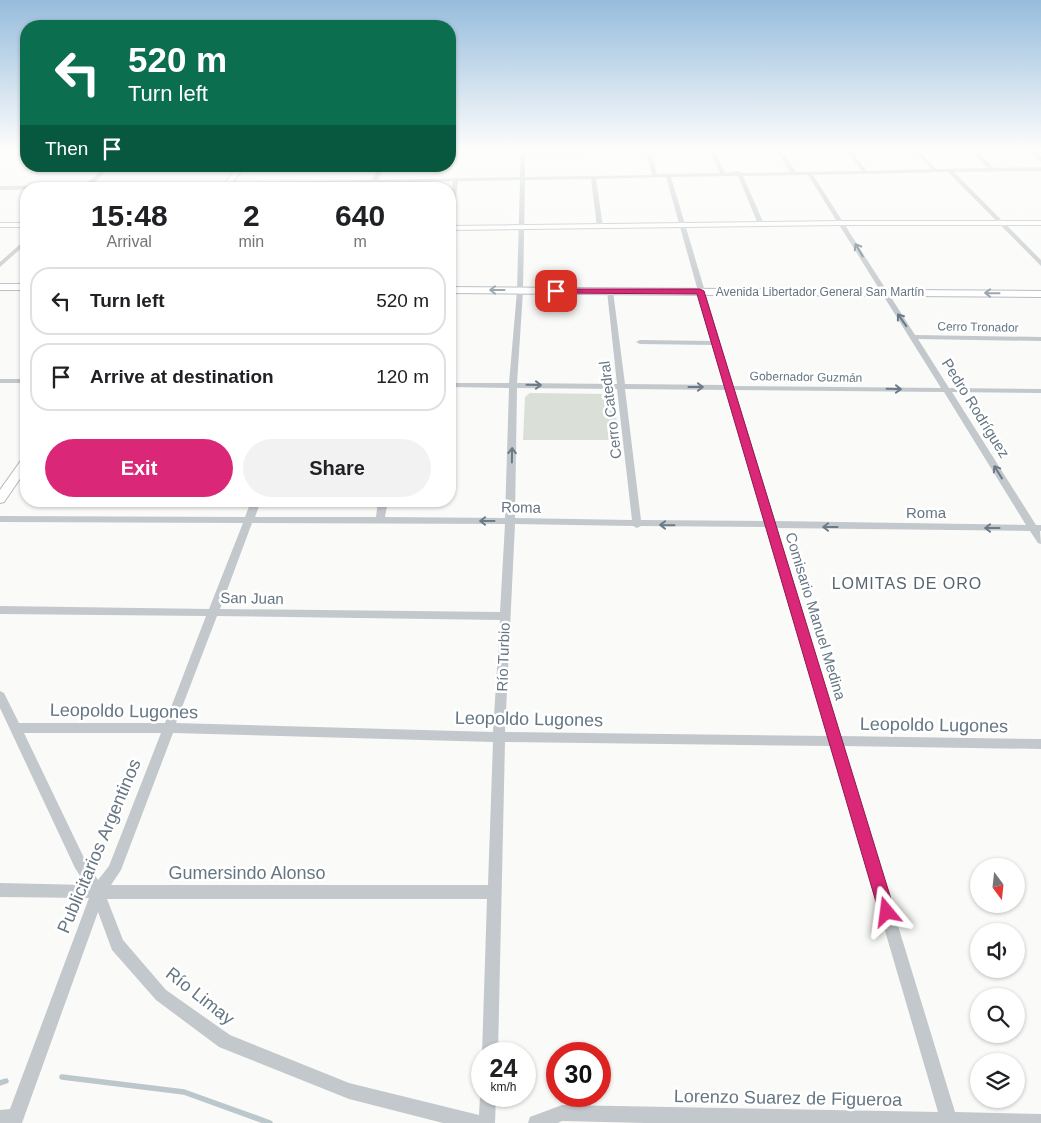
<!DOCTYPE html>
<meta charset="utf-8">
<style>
body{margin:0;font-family:Helvetica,sans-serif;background:#f2f2f2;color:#202124;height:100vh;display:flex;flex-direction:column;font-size:19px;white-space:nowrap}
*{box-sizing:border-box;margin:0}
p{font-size:16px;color:#757577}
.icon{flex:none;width:28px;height:28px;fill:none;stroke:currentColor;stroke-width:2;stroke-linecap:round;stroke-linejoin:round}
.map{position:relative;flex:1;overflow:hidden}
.side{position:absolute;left:20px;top:182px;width:436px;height:325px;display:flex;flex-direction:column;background:#fff;border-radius:20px;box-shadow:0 1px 4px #0004}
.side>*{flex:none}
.guide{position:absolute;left:20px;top:20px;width:436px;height:152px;border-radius:20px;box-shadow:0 1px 4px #0004;background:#0b6e4f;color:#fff;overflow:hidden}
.needle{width:32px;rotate:165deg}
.tools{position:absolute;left:970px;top:858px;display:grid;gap:10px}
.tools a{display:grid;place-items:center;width:55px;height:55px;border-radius:50%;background:#fff;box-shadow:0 1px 4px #0004;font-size:25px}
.speed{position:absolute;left:471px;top:1042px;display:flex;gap:10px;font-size:25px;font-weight:700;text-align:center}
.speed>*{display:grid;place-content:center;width:65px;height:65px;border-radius:50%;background:#fff;box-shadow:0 1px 4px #0004;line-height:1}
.speed small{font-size:12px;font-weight:400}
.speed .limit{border:8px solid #d22;background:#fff;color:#111}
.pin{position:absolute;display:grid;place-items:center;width:42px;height:42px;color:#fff;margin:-21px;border-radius:10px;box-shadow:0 2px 8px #0006}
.me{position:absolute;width:55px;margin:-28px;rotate:344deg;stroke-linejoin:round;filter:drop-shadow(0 0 4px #0008)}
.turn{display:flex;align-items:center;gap:18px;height:105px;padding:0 25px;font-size:22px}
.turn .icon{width:65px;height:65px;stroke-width:2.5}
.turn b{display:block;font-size:35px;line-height:42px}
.then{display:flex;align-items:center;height:48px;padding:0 25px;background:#0003;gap:10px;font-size:19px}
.eta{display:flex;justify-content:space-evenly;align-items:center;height:85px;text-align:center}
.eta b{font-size:30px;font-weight:700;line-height:35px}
.button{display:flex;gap:10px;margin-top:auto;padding:10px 25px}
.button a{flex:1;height:58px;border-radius:30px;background:#db2777;color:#fff;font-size:20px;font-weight:700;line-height:58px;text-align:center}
.button a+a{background:#f2f2f2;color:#202124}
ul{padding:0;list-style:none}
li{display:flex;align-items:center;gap:15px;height:68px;margin:0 10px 8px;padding:0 15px;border:2px solid #e0e0e0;border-radius:20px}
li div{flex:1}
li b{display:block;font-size:19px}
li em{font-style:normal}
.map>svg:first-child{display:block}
.green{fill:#dadfd7}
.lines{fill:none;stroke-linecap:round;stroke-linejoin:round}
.stream{stroke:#bbc7cb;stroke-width:5.5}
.secondary-casing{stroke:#b3babf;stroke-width:2}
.minor{fill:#c3c8cc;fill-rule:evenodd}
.secondary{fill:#fff;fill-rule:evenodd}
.oneway{stroke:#6a7a87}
.oneway2{stroke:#939fa8}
.route{fill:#db2777;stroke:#8e194d}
.labels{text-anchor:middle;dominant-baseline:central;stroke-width:5;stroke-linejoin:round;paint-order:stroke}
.far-street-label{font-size:12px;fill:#657683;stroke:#fff}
.street-label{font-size:15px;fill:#657683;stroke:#fff}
.neighbourhood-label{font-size:16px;letter-spacing:1px;fill:#57646e;stroke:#fff}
.near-street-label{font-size:18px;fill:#657683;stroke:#fff}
</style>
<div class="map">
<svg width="1041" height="1123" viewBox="0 0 1041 1123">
<rect width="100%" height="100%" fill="#fafaf8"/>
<!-- green -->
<path class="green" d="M530,393L606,394L613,397L620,440H523L525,397Z"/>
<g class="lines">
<!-- stream -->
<path class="stream" d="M62,1077L184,1092L270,1123
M0,1083L6,1081"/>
<!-- secondary casing -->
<g class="secondary-casing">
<path id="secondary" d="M238,166H245L228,189H220Z
M843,221H1041V225H843L450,230V226Z
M0,223H26V227H0Z
M0,284H26V290H0Z
M450,287L1041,291V297L450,293Z
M26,458V470L4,502L0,503V490L22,459Z"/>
</g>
<!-- minor -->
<path class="minor" d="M521,148H525V153H584L586,154L584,155H525V177L652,175L645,148H650L657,174L720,173L708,148H713L725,173L739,171L742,173L790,172L775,148H780L796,172L862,171L844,148H849L867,171L932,169L911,148H916L936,169L988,168L968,148H973L994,168L1041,167V171L954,172L1041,260V266L948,172L813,175L915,335L1041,337V341L918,339L949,388L1041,389V393L952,392L1036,525H1041V531H1040L1041,544L1038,543L1030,531L777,528L840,736L1041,739V749L843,746L955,1112L1041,1114V1123H646L562,1121L558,1123H528L530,1117L562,1105L938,1112L831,746L505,742L498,1054H482V1055V1054L487,899H107L123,940L166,990L230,1035L349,1083L479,1115L480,1096L482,1090V1096H496L495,1123H443L349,1099L219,1047L156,1000L112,950L98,912L22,1123H0V1110L10,1109L89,898L0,897V883L86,885L75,868L0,708V691L4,693L19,723H165L206,616L0,614V606L209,609L243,523L0,522V516L245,517L251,501H261L255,517H376L378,501H388L385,517L505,518L509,388L450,387V383H509L517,291L520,180L458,181L453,223L450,225V203L453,181L375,183L370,189H364L369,183L0,190V186L85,185L106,166H111L92,185L372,180L379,166H384L378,180L520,177ZM808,175L941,388L733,386L671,177L738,176L758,224L761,226L764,224L743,176ZM666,177L712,341L640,340L636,342L640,344L714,345L725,385L625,384L613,291L610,289L607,291L617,384L517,383L523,291L525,180L591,179L597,227L600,229L603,227L596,179ZM517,388L617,389L632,520L515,518ZM625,389L727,390L765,521L641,520ZM735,390L944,392L1026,525L775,521ZM252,523L505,524L500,612L220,609ZM515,524L633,526L637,528L641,526L767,527L828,736L505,732ZM217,616L500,620L493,732L176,723ZM24,733H161L109,866L98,880L85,860ZM173,733L493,742L488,885H111L121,870Z
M1025,148H1030L1041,157V162Z
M26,239V244L0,267V262Z
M0,379H26V383H0Z"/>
<!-- secondary -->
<use href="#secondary" class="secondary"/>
</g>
<!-- one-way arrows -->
<defs><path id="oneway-shaft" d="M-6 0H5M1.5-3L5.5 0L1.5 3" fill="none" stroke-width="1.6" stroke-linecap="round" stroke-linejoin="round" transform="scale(1.25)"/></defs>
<g class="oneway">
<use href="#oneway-shaft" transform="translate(859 250) rotate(-120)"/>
<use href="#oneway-shaft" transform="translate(902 320) rotate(-125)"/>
<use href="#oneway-shaft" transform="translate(534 385) rotate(1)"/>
<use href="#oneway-shaft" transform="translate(696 387)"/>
<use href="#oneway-shaft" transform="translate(894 389) rotate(1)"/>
<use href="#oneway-shaft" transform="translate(512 455) rotate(-89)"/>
<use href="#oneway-shaft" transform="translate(998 472) rotate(-122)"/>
<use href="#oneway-shaft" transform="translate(487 521) rotate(-180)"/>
<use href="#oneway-shaft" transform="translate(667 525) rotate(-179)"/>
<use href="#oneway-shaft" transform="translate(830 527) rotate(-180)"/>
<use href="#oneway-shaft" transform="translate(992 528) rotate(-180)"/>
</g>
<g class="oneway2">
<use href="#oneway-shaft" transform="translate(497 290) rotate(-180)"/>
<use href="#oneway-shaft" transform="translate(992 293) rotate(-179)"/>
</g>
<!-- sky -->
<linearGradient id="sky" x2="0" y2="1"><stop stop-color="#96bcdc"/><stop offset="0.49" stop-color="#fdfdfc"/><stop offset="1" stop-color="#fdfdfc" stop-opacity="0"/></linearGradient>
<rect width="1041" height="305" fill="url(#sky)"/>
<!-- route -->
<path class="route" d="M553,289H700L704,291L895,912L893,917L887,920L881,917L879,912L697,294L556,293L552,291Z"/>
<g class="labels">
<!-- far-street labels -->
<g class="far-street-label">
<text x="820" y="292">Avenida Libertador General San Martín</text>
<text transform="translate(978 327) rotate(1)">Cerro Tronador</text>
<text transform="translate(806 377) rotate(1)">Gobernador Guzmán</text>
</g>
<!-- street labels -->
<g class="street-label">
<text transform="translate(976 408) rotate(58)">Pedro Rodríguez</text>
<text transform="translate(610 410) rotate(-97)">Cerro Catedral</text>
<text transform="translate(521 507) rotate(1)">Roma</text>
<text x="926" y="512">Roma</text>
<text transform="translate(252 598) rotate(1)">San Juan</text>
<text transform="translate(816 616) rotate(73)">Comisario Manuel Medina</text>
<text transform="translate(503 657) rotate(-88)">Río Turbio</text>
</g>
<!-- neighbourhood labels -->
<g class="neighbourhood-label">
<text x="907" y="583">LOMITAS DE ORO</text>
</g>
<!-- near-street labels -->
<g class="near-street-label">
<text transform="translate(124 711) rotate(1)">Leopoldo Lugones</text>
<text transform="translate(529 719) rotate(1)">Leopoldo Lugones</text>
<text transform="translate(934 725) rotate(1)">Leopoldo Lugones</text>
<text transform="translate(99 846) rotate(-67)">Publicitarios Argentinos</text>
<text x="247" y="873">Gumersindo Alonso</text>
<text transform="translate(200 996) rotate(38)">Río Limay</text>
<text transform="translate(788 1098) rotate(1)">Lorenzo Suarez de Figueroa</text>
</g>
</g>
</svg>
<div class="tools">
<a><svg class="needle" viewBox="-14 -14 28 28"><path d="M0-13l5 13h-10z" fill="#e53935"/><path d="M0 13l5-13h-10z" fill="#757577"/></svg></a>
<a><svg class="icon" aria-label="sound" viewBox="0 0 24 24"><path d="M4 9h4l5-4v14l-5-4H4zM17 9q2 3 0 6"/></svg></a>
<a><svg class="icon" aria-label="search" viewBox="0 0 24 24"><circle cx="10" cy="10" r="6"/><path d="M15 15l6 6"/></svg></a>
<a><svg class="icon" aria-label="layers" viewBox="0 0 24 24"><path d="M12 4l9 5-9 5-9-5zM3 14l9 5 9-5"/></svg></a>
</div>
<div class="speed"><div>24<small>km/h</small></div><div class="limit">30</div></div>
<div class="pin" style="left:556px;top:291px;background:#d93025"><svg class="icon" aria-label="arrive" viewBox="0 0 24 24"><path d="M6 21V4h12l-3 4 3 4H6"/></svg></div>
<svg class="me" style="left:887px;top:912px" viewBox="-20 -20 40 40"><path d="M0-17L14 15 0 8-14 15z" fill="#db2777" stroke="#fff" stroke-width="4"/></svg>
<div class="guide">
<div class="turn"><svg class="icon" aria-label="left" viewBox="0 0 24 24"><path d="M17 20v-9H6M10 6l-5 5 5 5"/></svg><div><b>520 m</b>Turn left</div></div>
<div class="then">Then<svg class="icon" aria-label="arrive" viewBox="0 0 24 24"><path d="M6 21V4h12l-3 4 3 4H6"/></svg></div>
</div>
<section class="side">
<div class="eta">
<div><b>15:48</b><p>Arrival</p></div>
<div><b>2</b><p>min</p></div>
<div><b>640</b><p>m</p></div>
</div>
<ul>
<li><svg class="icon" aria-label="left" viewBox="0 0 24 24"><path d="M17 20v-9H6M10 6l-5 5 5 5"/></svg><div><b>Turn left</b></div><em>520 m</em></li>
<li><svg class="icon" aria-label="arrive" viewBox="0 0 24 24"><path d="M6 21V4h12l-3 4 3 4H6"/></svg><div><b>Arrive at destination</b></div><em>120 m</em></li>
</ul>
<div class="button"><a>Exit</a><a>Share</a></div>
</section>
</div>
